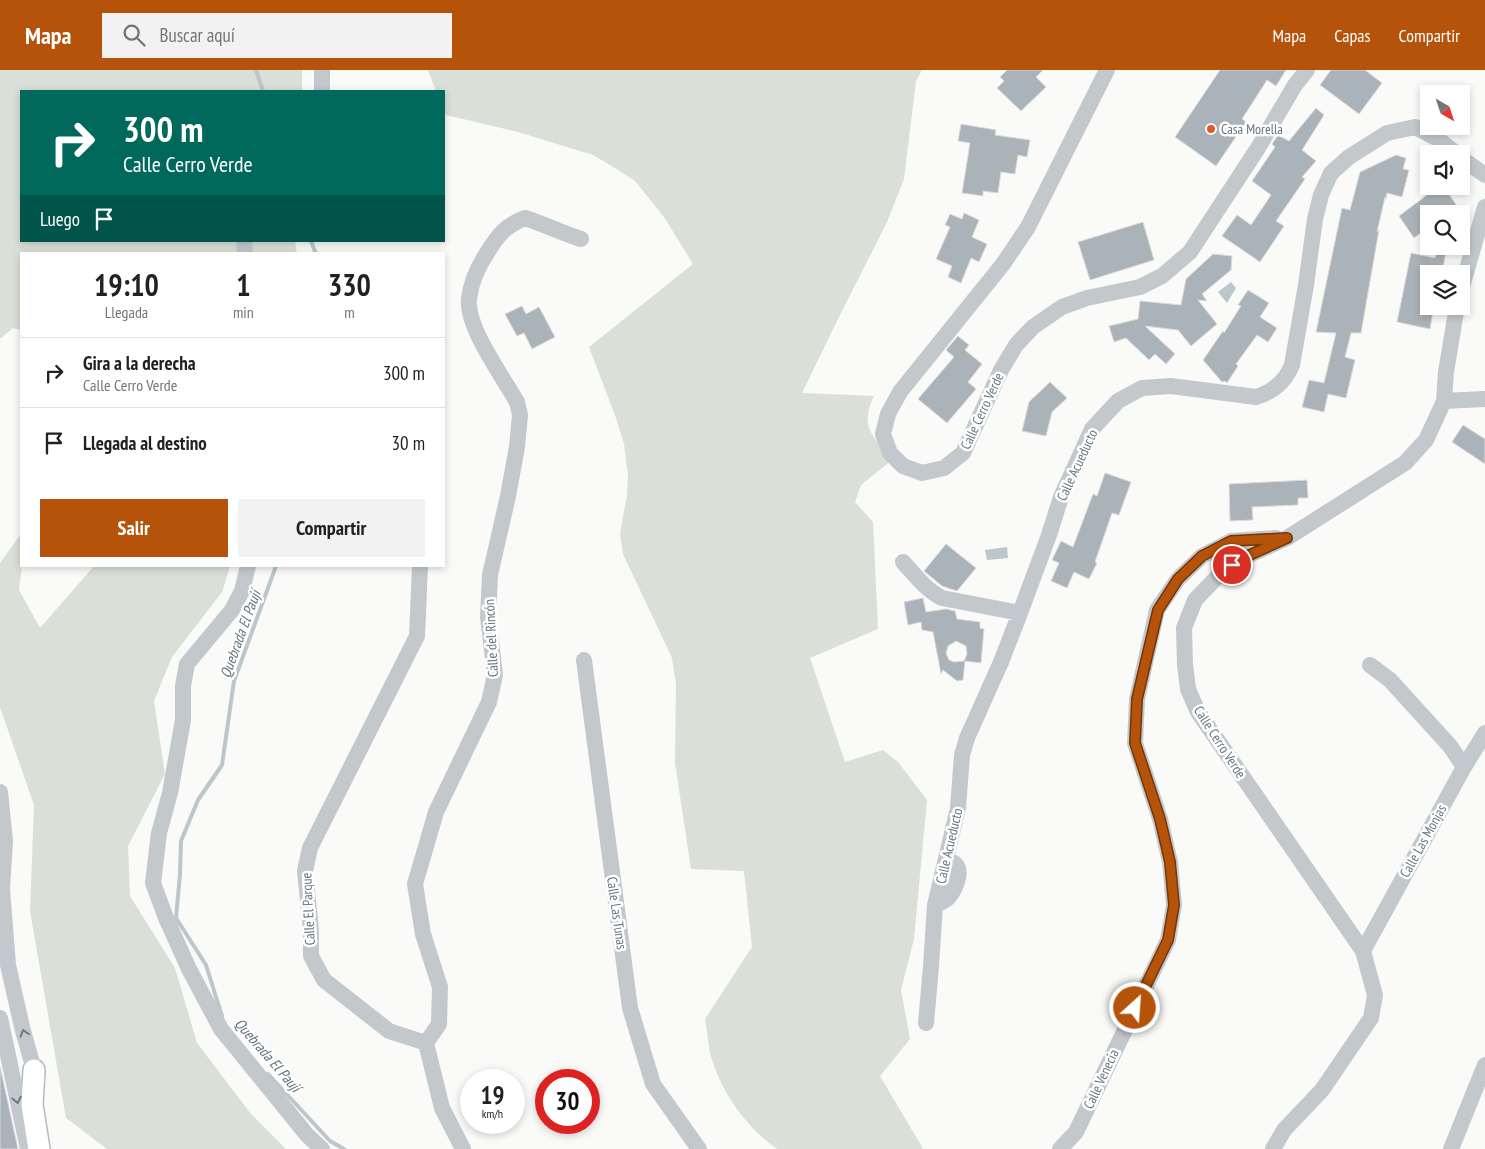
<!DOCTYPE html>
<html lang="es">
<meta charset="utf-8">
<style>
body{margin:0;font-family:"PT Sans Narrow",sans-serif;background:#f2f2f2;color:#202124;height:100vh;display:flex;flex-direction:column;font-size:19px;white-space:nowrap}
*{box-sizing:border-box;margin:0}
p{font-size:16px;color:#757577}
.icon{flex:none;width:28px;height:28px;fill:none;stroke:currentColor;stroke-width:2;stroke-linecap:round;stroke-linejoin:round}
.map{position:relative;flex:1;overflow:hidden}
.sheet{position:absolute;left:20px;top:182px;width:425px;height:315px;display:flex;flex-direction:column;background:#fff;border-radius:0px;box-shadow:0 2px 8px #0003}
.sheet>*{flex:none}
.guide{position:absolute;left:20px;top:20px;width:425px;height:152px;border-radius:0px;box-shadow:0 2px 8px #0003;background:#00695c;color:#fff;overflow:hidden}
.needle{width:32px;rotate:141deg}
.fabs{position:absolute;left:1420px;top:15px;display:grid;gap:10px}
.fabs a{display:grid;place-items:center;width:50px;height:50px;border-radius:0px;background:#fff;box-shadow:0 2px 8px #0003;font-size:25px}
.speed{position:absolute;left:460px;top:999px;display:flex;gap:10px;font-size:25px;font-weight:700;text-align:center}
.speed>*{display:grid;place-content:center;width:65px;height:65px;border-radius:50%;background:#fff;box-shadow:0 2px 8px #0003;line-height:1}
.speed small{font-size:12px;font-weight:400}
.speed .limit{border:8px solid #d22;background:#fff;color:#111}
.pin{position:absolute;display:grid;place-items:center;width:42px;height:42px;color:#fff;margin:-21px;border:2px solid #fff;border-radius:50%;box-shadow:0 1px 5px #0007}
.me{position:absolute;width:55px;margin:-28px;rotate:26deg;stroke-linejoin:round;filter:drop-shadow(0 0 4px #0008)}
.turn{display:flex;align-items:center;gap:18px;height:105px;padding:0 20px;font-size:22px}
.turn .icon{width:65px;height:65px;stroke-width:2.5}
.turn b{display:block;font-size:35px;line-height:42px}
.then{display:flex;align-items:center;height:48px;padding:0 20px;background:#0003;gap:10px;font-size:19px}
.eta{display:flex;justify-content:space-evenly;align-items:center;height:85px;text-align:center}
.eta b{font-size:30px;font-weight:800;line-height:35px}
.primary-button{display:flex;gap:10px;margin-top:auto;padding:10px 20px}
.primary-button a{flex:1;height:58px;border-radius:0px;background:#b45309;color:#fff;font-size:20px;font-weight:800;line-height:58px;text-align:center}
.primary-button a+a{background:#f2f2f2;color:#202124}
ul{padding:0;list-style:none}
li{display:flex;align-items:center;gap:15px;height:70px;padding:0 20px;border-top:1px solid #e0e0e0}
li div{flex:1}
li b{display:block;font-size:19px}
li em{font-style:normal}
header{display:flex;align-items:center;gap:30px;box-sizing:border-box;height:70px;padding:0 25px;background:#b45309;color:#fff}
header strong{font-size:24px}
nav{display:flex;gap:28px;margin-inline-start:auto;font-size:18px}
.search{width:350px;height:45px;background:#f2f2f2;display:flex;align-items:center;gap:12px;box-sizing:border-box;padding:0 18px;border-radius:0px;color:#757577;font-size:19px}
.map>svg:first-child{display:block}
.green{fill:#dadfd7}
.water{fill:#bbc7cb}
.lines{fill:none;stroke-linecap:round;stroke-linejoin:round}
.stream{stroke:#bbc7cb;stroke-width:4}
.building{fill:#aab3b9;stroke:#dcdcda;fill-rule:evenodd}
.major-casing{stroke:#b5babe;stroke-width:24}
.minor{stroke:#c3c8cc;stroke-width:16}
.major{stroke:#fff;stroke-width:21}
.oneway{stroke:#6a7a87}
.route-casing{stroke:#753606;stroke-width:12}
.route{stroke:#b45309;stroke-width:9}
.poi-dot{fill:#e4572e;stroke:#fff;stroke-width:2}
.labels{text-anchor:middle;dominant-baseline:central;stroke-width:5;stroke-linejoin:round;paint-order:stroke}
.poi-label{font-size:14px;fill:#657683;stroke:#fff;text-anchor:start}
.street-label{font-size:14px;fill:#657683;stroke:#fff}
.water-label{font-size:15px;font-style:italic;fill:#60757c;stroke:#fff}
</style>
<header>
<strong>Mapa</strong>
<div class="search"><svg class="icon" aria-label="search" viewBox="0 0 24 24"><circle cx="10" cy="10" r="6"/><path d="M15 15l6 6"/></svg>Buscar aquí</div>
<nav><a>Mapa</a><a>Capas</a><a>Compartir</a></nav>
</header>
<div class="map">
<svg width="1485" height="1079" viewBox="0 0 1485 1079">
<rect width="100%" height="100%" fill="#fafaf8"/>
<!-- green -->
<path class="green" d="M0,0H302V21H21V171H295L297,184H21V260L13,258L0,269Z
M428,0H922L916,11L904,109L887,152L837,251L802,323L874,326C859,357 873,366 892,390L861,415L855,432L873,452L878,559L810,588L845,692L883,680L898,692L927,730L914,869L901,920L910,969L880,1006L922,1077V1079H777C746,1057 720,1021 710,983C708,972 707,960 705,949L752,877L744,801L691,799L675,693L676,614L672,588L623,484L620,463L627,425L628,405L624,374L616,348L589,277L693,194L664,147L635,111L615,98L593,85L518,62L446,45L444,39V21H436Z
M21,464L22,496L19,520L40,558L94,496H230L222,522L172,587L154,631L165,704L128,776L130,826L175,898L197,973L251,1044L286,1079H107L66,1048L30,841L34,735L0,637V493Z"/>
<!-- water -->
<path class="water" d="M1231,212L1236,218L1227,233L1218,222Z
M1007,477L1008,488L987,490L985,480Z"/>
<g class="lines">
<!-- stream -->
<path class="stream" d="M256,0L263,21
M311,171L316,184
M222,946L206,895L176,848L180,804L181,771L198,730L222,695L234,611L276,496
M268,1004L330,1071L344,1079"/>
</g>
<!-- building -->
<path class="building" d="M1007,0H1043L1036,7L1046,17L1021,41L997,18L1004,11L1000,7Z
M1220,0H1286L1276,16L1267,10L1242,49L1246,52L1216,96L1175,67Z
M1331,0H1365L1382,13L1359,44L1320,15Z
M1316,38L1324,45L1302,80L1316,91L1302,107L1305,109L1276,151L1284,156L1260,192L1222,166L1237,145L1251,155L1271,125L1252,111L1275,77L1272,74L1278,65L1289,71Z
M961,54L996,60L995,65L1030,70L1027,87L1018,85L1015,104L1001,102L998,123L983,121V126L962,123L970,73L958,71Z
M1396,85L1406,88L1403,99L1409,100L1402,127L1387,123L1386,129L1385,127L1377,162L1379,160L1361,263H1351L1345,287L1355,290L1346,328L1328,324L1324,342L1302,337L1309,310L1324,313L1336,263L1316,262L1342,138L1350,140L1360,102Z
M1439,116H1443L1457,136L1446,144H1429V157L1414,168L1399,146Z
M964,143L979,150L972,167L987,174L979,192L971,188L961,213L948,207L952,196L936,189L950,157L945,155L950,144L962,149Z
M1143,152L1154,190L1090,210L1078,172Z
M1437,180L1446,181L1442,204H1429V236H1434L1430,259L1397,252L1411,183L1435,188Z
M1213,184L1232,186L1231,200L1202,224L1207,231L1198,230L1217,254L1191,276L1178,260L1145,256L1175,284L1166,294L1155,284L1149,290L1126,268L1114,272L1109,256L1138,249L1140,231L1181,235L1186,209Z
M1248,220L1269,233L1260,247L1277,258L1268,272L1257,265L1236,294L1238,296L1227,313L1225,311L1222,312L1203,290L1223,261L1224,263L1241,236L1238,235Z
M522,236L526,244L539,237L555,267L532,279L524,263L517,266L505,244Z
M958,266L969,275L965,280L982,294L968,312L976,319L947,353L918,329L954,287L946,280Z
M1050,312L1067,328L1052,342L1046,366L1022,361L1029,332Z
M1463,355L1485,369V394L1452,372Z
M1105,403L1131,412L1119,445L1112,443L1095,492L1097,493L1089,509L1074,502L1067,518L1051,511L1059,493L1052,490L1061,471L1073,477L1093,424L1097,426Z
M1307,410L1308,428H1298V435L1252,437L1253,450L1230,451L1229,414Z
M946,474L976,498L957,521L942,516L924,501Z
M923,528L926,542L946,539L955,541L957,549L980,552V558L984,559L981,593L965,591L963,610L957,611L943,600L941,604L933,562L922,560L921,552L908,555L904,532ZM956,571L966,576L967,584L964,591L954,592L949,590L946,583L948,576Z
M0,996L18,1079H0Z"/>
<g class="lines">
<!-- major casing -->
<g class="major-casing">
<path id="major" d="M34,1000L32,1035L39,1079"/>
</g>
<!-- minor -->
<path class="minor" d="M1107,0L1028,157L1003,194L900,322L888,344L883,364L890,383L903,396L922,403L944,398L963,383L1001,300L1016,275L1033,257L1062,237L1087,228L1140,217L1162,206L1190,182L1258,78L1295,15L1307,0
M322,21V0
M1461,88L1485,105
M244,171L245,184
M1461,220L1485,137
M1444,331L1485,329
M903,492C915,505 926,520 942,528L1020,543
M248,496L242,521L232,540L187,594L183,616V650L170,723L159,763L153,813L166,848L189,899L221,959L307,1065L322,1079
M420,496L417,566L310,778L305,801L311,860V886L324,910L389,961L426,973L442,1038L463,1079
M584,590L630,938L653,1014L699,1079
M1370,595L1390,610L1450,676L1464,697
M0,722L5,771L2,819L8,895L23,961L37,1010
M935,835C939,833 945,831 948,828C958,818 967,789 945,792
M1363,881L1464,697L1485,663
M0,948L28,1079
M926,953L931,896L935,835L958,738L962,685L967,668L1001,592L1020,543L1049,465L1061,427L1092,359L1118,331L1142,318L1171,316L1256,327C1273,322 1285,312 1292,295L1306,215L1315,149L1321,125L1331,103L1349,87L1387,63L1415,57L1438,69L1457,84
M426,973L439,954L440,917L423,864L415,814L436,742L489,632L495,605L488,547L490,505L508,426L517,377L520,345L517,332C503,307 466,257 469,229C471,211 477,198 487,183C498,165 505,156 525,148C544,154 562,163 581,169
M1060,1079L1076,1062L1168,870L1174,835L1170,792L1160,749L1135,673L1137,629L1157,540L1178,509L1202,486L1231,471L1276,468
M1273,1079L1284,1060L1322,1020L1371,948L1375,925L1363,881L1198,642L1188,619L1185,595L1184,558L1195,530L1222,502L1243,488L1287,468L1405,393L1426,370L1444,331L1446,302L1457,236
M1451,1079L1485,995"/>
<!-- major -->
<use href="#major" class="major"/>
</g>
<!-- one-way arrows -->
<defs><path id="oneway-chevron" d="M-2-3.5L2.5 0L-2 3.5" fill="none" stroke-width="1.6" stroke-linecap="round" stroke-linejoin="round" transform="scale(1.25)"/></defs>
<g class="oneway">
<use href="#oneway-chevron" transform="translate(24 963) rotate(-106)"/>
<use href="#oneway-chevron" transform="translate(17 1030) rotate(78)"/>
</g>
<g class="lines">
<!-- route casing -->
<g class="route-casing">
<path id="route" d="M1135,938L1168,870L1174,835L1170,792L1160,749L1135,673L1137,629L1158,540L1178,509L1202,486L1231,471L1287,468L1243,488L1232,495"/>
</g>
<!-- route -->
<use href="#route" class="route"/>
</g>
<!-- markers -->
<circle class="poi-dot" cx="1211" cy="59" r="5"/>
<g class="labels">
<!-- poi labels -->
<g class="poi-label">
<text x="1221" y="59">Casa Morella</text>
</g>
<!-- street labels -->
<g class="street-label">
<text transform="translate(982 341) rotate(-65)">Calle Cerro Verde</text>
<text transform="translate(1077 395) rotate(-65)">Calle Acueducto</text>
<text transform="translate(491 568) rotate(-93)">Calle del Rincón</text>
<text transform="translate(1220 672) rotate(57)">Calle Cerro Verde</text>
<text transform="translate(1423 771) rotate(-61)">Calle Las Monjas</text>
<text transform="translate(949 776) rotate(-77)">Calle Acueducto</text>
<text transform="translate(308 839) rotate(-93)">Calle El Parque</text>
<text transform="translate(617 843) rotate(82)">Calle Las Tunas</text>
<text transform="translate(1101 1009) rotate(-65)">Calle Venecia</text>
</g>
<!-- water labels -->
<g class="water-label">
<text transform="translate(240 564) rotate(-70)">Quebrada El Paují</text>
<text transform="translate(268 985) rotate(49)">Quebrada El Paují</text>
</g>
</g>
</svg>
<div class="fabs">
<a><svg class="needle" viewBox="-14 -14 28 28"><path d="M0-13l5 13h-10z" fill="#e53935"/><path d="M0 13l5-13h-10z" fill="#757577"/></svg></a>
<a><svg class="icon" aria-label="sound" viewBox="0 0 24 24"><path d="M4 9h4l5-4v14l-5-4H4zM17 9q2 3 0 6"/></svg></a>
<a><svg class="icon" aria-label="search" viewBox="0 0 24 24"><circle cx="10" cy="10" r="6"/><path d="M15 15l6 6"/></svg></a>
<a><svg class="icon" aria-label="layers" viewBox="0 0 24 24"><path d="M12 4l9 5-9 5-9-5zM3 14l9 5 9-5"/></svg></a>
</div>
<div class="speed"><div>19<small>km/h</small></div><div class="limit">30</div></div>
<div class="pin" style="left:1232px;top:495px;background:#d93025"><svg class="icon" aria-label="arrive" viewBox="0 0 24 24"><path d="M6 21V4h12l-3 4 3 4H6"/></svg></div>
<svg class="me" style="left:1135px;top:938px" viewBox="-20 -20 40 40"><circle r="17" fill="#b45309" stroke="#fff" stroke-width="3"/><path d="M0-11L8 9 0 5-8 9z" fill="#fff"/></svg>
<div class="guide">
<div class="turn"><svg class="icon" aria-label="right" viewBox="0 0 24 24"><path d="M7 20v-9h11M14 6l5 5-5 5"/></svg><div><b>300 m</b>Calle Cerro Verde</div></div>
<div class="then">Luego<svg class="icon" aria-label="arrive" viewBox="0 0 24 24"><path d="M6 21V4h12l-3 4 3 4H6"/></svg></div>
</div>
<section class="sheet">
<div class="eta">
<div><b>19:10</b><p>Llegada</p></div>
<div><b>1</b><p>min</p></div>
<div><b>330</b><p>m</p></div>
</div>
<ul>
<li><svg class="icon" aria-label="right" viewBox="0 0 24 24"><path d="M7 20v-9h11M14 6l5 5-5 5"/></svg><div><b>Gira a la derecha</b><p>Calle Cerro Verde</p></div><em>300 m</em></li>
<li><svg class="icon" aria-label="arrive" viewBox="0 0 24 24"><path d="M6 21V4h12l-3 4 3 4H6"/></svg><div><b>Llegada al destino</b></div><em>30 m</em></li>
</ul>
<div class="primary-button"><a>Salir</a><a>Compartir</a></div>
</section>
</div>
